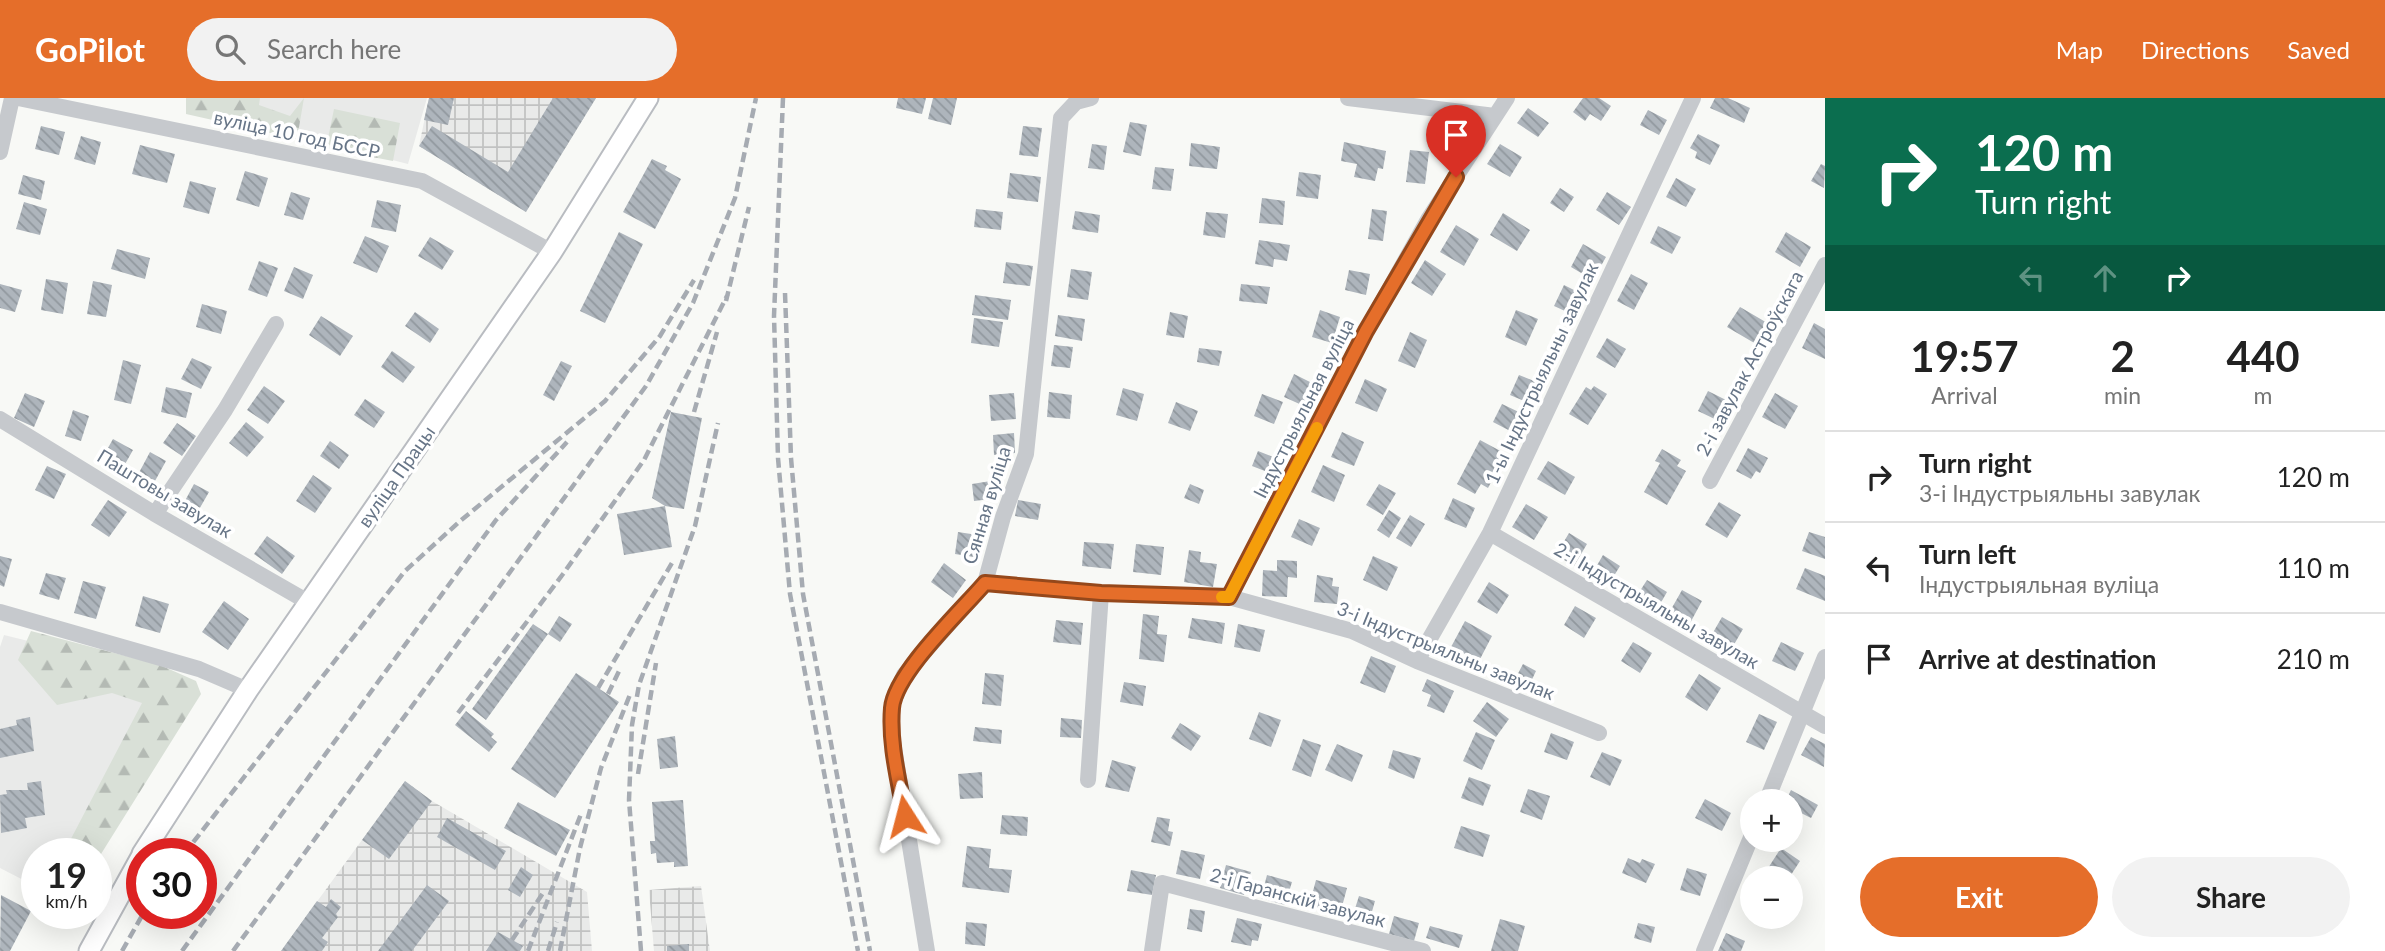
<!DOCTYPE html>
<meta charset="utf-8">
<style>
body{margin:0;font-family:Lato,sans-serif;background:#f2f2f2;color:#222;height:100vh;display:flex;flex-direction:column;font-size:26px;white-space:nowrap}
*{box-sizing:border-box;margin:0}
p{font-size:23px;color:#767676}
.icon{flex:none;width:38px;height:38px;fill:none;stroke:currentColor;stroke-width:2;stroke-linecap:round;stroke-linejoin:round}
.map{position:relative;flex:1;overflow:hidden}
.side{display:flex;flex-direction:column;background:#fff;width:560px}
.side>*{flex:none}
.hud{background:#0b6e4f;color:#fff;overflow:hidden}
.controls{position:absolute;left:1740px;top:691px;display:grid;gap:14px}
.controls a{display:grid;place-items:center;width:63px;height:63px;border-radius:50%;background:#fff;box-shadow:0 7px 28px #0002;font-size:35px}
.speed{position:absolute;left:21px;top:740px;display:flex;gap:14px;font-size:35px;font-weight:700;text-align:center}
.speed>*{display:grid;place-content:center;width:91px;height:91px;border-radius:50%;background:#fff;box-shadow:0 7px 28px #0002;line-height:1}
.speed small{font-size:18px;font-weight:400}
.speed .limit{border:10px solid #d22;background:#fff;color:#111}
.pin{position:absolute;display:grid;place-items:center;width:60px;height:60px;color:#fff;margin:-72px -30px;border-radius:50% 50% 50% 0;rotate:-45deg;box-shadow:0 0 7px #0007}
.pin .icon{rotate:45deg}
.me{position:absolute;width:77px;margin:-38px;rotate:351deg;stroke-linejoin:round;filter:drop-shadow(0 0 5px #0008)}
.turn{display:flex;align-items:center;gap:24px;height:147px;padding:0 35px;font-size:32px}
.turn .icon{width:91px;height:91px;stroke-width:2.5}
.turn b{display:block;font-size:49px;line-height:60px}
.lanes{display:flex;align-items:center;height:66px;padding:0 35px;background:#0003;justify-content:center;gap:35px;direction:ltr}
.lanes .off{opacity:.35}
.eta{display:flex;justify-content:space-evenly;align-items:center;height:119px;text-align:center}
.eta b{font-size:42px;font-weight:700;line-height:49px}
.cta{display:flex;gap:14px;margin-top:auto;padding:14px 35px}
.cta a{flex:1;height:80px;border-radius:42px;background:#e56e2a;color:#fff;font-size:28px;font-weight:700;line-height:80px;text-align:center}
.cta a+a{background:#f2f2f2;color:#222}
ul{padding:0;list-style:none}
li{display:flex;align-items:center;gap:21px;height:91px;padding:0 35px;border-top:2px solid #e0e0e0}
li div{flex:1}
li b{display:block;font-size:26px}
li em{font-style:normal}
header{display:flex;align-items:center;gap:42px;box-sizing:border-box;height:98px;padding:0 35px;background:#e56e2a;color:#fff}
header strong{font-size:33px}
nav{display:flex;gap:38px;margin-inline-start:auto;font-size:24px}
.search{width:490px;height:63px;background:#f2f2f2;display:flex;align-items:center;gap:18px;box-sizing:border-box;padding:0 24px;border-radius:38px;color:#767676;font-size:26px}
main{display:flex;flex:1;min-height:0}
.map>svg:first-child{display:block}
.built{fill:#e9eae9}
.industrial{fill:url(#industrial-grid)}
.forest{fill:url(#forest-firs)}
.building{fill:url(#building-back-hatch)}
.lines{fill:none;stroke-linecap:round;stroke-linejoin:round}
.major-casing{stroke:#b9bcc1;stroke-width:23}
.minor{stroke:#c6c9cd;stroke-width:16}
.major{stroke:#fff;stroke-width:19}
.rail{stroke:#a6abb2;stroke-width:4.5;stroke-dasharray:10 5;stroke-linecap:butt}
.route-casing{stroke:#95481b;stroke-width:18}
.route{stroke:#e56e2a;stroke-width:12}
.slow{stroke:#f59e0b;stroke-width:12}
.labels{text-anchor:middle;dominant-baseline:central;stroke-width:7;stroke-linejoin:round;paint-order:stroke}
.street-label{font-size:19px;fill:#677587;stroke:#fff}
</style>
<header>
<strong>GoPilot</strong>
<div class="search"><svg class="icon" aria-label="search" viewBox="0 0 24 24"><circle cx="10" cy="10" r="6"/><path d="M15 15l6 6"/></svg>Search here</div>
<nav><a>Map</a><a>Directions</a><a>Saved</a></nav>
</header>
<main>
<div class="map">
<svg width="1825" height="853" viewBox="0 0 1825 853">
<defs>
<pattern id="industrial-grid" width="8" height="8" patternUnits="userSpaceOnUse" patternTransform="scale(1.75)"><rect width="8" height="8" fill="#e9eae9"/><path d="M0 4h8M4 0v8" fill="none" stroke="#c1c2c2"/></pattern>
<pattern id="forest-firs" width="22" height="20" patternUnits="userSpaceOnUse" patternTransform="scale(1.75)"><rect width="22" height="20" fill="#d9e0d7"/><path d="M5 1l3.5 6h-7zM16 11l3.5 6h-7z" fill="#b4bab4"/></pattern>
<pattern id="building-back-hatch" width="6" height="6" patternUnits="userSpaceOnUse" patternTransform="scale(1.75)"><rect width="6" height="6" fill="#aeb5bc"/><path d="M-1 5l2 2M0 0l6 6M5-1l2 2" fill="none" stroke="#91989e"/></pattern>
</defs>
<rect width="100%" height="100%" fill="#f8f9f6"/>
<!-- built -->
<path class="built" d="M202,0H427L408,66L200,13Z
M4,537L109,563L172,618L77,756H37V789L0,770V549Z"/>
<!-- industrial -->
<path class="industrial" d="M429,0H596L526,114L419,48Z
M405,683L432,703L587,794L592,853H281Z
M701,788L710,853H654L649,792Z"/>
<!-- forest -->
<path class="forest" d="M186,0H260L259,7L290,18L304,0L297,41L186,16Z
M334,11L400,25L393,63L326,50Z
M31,533L160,567L196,583L201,596L96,764V756H63L142,605L112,595L57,607L18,562Z"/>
<!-- building -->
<path class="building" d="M429,0H454L448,27L424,22Z
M553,0H596L526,114L419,48L432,28L508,74Z
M898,0H926L922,16L896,10Z
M933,0H957L951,27L928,21Z
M1583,0H1599L1611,8L1601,23L1590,16L1585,23L1573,14Z
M1715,0H1728L1750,10L1744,25L1710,10Z
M1528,10L1549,25L1538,39L1517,25Z
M1648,12L1667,22L1659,37L1640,27Z
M1130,24L1147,27L1141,58L1123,54Z
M41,28L65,34L59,57L35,51Z
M1023,28L1042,30L1038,59L1019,57Z
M1698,36L1720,47L1710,67L1695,60L1697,54L1690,50Z
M81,38L101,44L95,67L74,61Z
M1344,44L1386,53L1383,71L1378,70L1375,83L1354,79L1357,66L1341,63Z
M1191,45L1220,49L1217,71L1189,68Z
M1092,46L1107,48L1104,72L1088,70Z
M1500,46L1522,59L1510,79L1487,66Z
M140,47L175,56L167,85L132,76Z
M1410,52L1429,54L1425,86L1406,84Z
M652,61L667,68L665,72L681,81L655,131L623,114Z
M1821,66L1825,68L1824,90L1811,83Z
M1155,69L1174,71L1171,93L1152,91Z
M245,73L268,80L259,109L236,102Z
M1299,74L1321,77L1318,101L1296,98Z
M1010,75L1041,79L1038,104L1007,100Z
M23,77L45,83L41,102L18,96Z
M1676,80L1696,91L1686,109L1666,99Z
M190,83L216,90L209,116L183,109Z
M1560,90L1574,99L1564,114L1550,105Z
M291,94L310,100L303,122L284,117Z
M1607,94L1631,109L1619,127L1596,112Z
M1262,100L1285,103L1283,127L1259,125Z
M377,102L401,107L396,134L371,129Z
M24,104L47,111L40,137L16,131Z
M976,111L1003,114L1001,132L974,129Z
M1372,111L1387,113L1383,143L1368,141Z
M1075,113L1100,117L1098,135L1072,131Z
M1206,114L1228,116L1225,140L1203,137Z
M1503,115L1530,132L1517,153L1490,137Z
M1456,127L1479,141L1464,168L1440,154Z
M1658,128L1681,139L1672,156L1650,145Z
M619,134L643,146L605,225L580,213Z
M1786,134L1811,149L1800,169L1775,154Z
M365,138L389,148L377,175L353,165Z
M430,139L454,153L442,172L418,158Z
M1259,142L1290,147L1287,163L1274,161L1273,169L1255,166Z
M1583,146L1606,159L1593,182L1571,169Z
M117,151L150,160L145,181L111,171Z
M1425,162L1446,176L1432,198L1411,185Z
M259,163L278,170L267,199L248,192Z
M1006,164L1033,168L1030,188L1003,185Z
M294,169L313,177L303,201L284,193Z
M1071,171L1092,174L1088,202L1067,199Z
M1349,172L1370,176L1366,197L1345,192Z
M1631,176L1648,185L1634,212L1617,203Z
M46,181L68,185L63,216L41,212Z
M93,183L112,187L106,219L87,216Z
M0,186L22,192L15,214L0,210Z
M1241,186L1270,189L1267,206L1239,203Z
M1564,187L1584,197L1574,217L1554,208Z
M975,197L1011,202L1008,222L972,217Z
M202,206L227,213L221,236L196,229Z
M1740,209L1769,226L1756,246L1727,229Z
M1320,212L1340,219L1332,245L1312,239Z
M1516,212L1538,221L1526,248L1505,239Z
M415,214L439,231L430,245L405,228Z
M1170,214L1188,218L1184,240L1166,237Z
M1058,217L1085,221L1082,243L1055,238Z
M321,218L353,238L340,258L309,237Z
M974,220L1003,224L999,249L971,245Z
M1814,225L1825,231V261L1802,250Z
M1410,234L1427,242L1415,270L1398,263Z
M1607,240L1626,251L1615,270L1596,259Z
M1054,247L1073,249L1070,270L1051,268Z
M1199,250L1222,253L1219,268L1197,264Z
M392,253L415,269L403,285L381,269Z
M192,260L212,269L201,291L181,281Z
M123,262L141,267L131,306L114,302Z
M561,263L572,268L554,303L543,297Z
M1294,276L1314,286L1304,308L1284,299Z
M1519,277L1539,285L1529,305L1510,297Z
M1365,281L1387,291L1377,314L1355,305Z
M264,288L285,303L268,326L247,312Z
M1594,288L1607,296L1588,327L1569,316L1586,289L1591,292Z
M166,289L192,295L186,320L161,314Z
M1123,290L1144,296L1137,323L1116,317Z
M1708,293L1726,302L1722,309L1729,312L1723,325L1698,313Z
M1049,294L1072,297L1070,321L1047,319Z
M25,295L45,303L34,329L14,320Z
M1014,295L1016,321L991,323L989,297Z
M1775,295L1798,308L1785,331L1762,319Z
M1262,296L1283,304L1274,326L1254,318Z
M365,301L385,314L374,330L354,317Z
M1176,304L1198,313L1190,333L1168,325Z
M1502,306L1525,317L1516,336L1493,324Z
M73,312L89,318L81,343L65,338Z
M671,314L702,320L684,411L665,408L672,449L624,457L617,416L665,408L652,400Z
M246,324L264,339L247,359L229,345Z
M177,325L196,338L182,358L163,345Z
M1342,334L1364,344L1354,368L1331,359Z
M1014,335L1015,355L994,357L993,337Z
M113,341L133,352L120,375L100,364Z
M1480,342L1506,356L1488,390L1481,386L1475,396L1457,386Z
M330,343L349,357L339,371L320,358Z
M1748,350L1768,360L1760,375L1756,373L1751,381L1736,373Z
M1662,351L1681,362L1677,368L1686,373L1667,407L1644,394L1660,365L1655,363Z
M1258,353L1281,362L1275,377L1252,368Z
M150,354L166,363L150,392L134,384Z
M1548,363L1575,379L1565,397L1537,381Z
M1323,367L1345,377L1334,404L1311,394Z
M47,368L66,376L54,401L35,392Z
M313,377L332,390L315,415L296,403Z
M997,382L999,400L974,403L972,386Z
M194,386L209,394L193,422L179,414Z
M1190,386L1204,392L1199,406L1184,400Z
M1379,386L1396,395L1383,417L1366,407Z
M1453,400L1475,410L1466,430L1444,421Z
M108,402L127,414L109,439L91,427Z
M1018,402L1041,406L1038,422L1015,418Z
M1719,404L1741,417L1727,440L1705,427Z
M1526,406L1548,419L1534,442L1512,429Z
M1389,412L1401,420L1389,440L1377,432Z
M1410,417L1425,426L1411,449L1396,440Z
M1299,421L1320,430L1312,448L1291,439Z
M958,434L984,438L980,460L955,456Z
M1809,434L1825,439V461L1802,453Z
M1569,435L1587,446L1574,468L1556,457Z
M267,438L295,458L282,476L254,456Z
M1084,444L1114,446L1111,471L1082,468Z
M1136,446L1164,449L1161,477L1133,474Z
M1189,452L1201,454L1200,464L1217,466L1213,489L1184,484Z
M1603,457L1620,468L1609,486L1592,476Z
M0,458L12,461L4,489L0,487Z
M1373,458L1398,469L1387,493L1363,482Z
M1277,462L1297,463V480L1288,479L1287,499L1262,498L1263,472L1277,473Z
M944,465L966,482L953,500L931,484Z
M1805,470L1825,478V503L1796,491Z
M46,475L66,480L59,502L39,496Z
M1317,477L1333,480L1332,488L1339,489L1337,506L1314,504Z
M1647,482L1667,494L1659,508L1638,496Z
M83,483L106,489L96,521L74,515Z
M1489,484L1509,497L1497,516L1477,504Z
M1682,492L1702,503L1689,527L1669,515Z
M143,498L169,506L160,535L135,528Z
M224,503L249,521L228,552L202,534Z
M1575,508L1596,520L1584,540L1564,527Z
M1143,516L1159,518L1157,536L1167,537L1164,564L1139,561Z
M559,518L572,526L560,544L548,536Z
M1722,519L1743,531L1732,550L1711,538Z
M1192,520L1225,525L1222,546L1188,540Z
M1056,522L1083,525L1081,547L1053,544Z
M1465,523L1492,538L1479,563L1451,549Z
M533,526L548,536L486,622L472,611Z
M1238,526L1265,532L1260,554L1234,549Z
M1633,544L1652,555L1640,575L1621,563Z
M1781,544L1804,555L1795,573L1772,563Z
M1371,558L1396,568L1385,595L1360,585Z
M1523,566L1536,573L1527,592L1513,585Z
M576,575L619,604L555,700L511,671Z
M985,575L1004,577L1001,608L982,606Z
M1699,576L1721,590L1707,613L1685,599Z
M1427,581L1454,593L1444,615L1427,608L1431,597L1422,593Z
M1124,584L1146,588L1143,608L1120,604Z
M1487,604L1509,621L1496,639L1473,623Z
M466,613L494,636L491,639L497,644L489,654L455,627Z
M1259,614L1281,622L1271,649L1249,641Z
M1759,616L1777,624L1764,652L1746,644Z
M30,619L34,653L0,660V631L17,627L16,622Z
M1061,620L1082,622L1081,640L1060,639Z
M1180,625L1201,638L1191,653L1171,640Z
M975,629L1002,632L1001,646L973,643Z
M1476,634L1495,642L1482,672L1463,663Z
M1551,635L1574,644L1567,662L1544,654Z
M675,638L678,669L660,671L657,641Z
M1811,639L1825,646L1824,669L1801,657Z
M1303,641L1321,647L1311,679L1292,672Z
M1337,646L1363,657L1352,684L1325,672Z
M1393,652L1421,660L1414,681L1388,670Z
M1602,654L1622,662L1610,688L1590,679Z
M1112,662L1136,669L1129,694L1105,689Z
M982,674L983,700L960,701L958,676Z
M1469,679L1491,687L1483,708L1461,700Z
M41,683L45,717L25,720L27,730L1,735L0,697L7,696L6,692H28L27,685Z
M405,683L432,703L389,761L362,742Z
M1528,691L1550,698L1542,722L1520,714Z
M1791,692L1818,707L1811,720L1797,713L1794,717L1790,715V704H1785Z
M1705,701L1731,715L1722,733L1695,720Z
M683,702L688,768L674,769V764L657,765L656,755L651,756L650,743H655L652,704Z
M518,704L570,732L556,758L504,730Z
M1002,717L1028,719L1027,738L1000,736Z
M1157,719L1170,721L1168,733L1173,734L1170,748L1151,744Z
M447,720L506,753L495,772L437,739Z
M1461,728L1490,737L1483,759L1454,750Z
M967,748L991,751L989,770L1012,772L1009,795L962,789Z
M1781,750L1800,763L1789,780H1767L1763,778Z
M1181,752L1205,757L1200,781L1176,776Z
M1628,760L1640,765L1642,761L1655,766L1646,785L1622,775Z
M1226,767L1251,774L1244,797L1220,790Z
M521,769L533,777L520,799L508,792Z
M1687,770L1707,776L1700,798L1680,792Z
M1131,772L1156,777L1152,797L1127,793Z
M1267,777L1292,784L1285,807L1261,800Z
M1316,782L1347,790L1340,816L1309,808Z
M427,787L449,803L412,853H378Z
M1,797L31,813L10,853H0Z
M1359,798L1375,803L1369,824L1352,820Z
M331,801L341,809L336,816L338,819L322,840L328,844L322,853H281L317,803L326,809Z
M1190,811L1205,813L1202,834L1187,831Z
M1394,818L1419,825L1414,843L1389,836Z
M1237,820L1262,826L1258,843L1252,842L1251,848L1231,844Z
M1500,821L1525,828L1518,853H1491Z
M966,824L987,826L985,848L965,846Z
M1638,825L1655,829L1651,845L1634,840Z
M1430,828L1463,837L1459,850L1426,840Z
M498,834L523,848L520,853H486Z
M1726,835L1745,843L1741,853H1718Z
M689,846V853H667V848Z"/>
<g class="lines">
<!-- major casing -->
<g class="major-casing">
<path id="major" d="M142,756L248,592L552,154L648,0
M89,853L142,757"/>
</g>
<!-- minor -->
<path class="minor" d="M18,0L422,83L552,154
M1348,0L1495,18
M0,54L12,0
M0,321L155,416L308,504
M1710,383L1825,167
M155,416L225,312L276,226
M1490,435L1825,628
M985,485L1101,495L1229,499L1352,533L1417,563L1599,635
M1229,499L1366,233L1429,120L1507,0
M0,514L199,571L248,592
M1417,563L1490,435L1693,0
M1088,682L1101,495
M1766,704L1825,559
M927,853L892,637V607L904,577L985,485L1003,419L1026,356L1061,20L1076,4L1091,0
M1152,853L1162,785L1423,853
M1704,853L1752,737"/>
<!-- major -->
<use href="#major" class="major"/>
<!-- rail -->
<path class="rail" d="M783,0L774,218L778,360L790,496L858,853
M785,195L791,360L803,496L870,853
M726,203L749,109
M694,314L717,234
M598,590L672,465
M608,596L620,571
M458,615L563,476L644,362L728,196
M638,676L656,565
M184,756L405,473L459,424L605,303L660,238L694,182
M512,842L545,792
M122,853L143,816
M182,853L496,422L567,344
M233,853L646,288L693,205L735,100L756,0
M528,853L581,716
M548,853L557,824
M560,853L580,750L601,670L631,594
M641,853L629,702L632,627L639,587L695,428L718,325"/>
</g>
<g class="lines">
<!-- route casing -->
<g class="route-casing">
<path id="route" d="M905,718C899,683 889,646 892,610C895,575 961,513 985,485L1101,495L1229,499L1366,233L1456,79"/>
</g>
<!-- route -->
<use href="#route" class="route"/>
<!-- slow -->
<path class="slow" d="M1222,499H1229L1317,330"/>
</g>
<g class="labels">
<!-- street labels -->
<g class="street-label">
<text transform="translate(297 36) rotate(12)">вуліца 10 год БССР</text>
<text transform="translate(1749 265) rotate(-62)">2-і завулак Астроўскага</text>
<text transform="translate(1541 275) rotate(-65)">1-ы Індустрыяльны завулак</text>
<text transform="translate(1303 310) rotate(-63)">Індустрыяльная вуліца</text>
<text transform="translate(396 378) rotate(-55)">вуліца Працы</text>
<text transform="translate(165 395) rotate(31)">Паштовы завулак</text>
<text transform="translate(986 407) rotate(-73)">Сянная вуліца</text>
<text transform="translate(1657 507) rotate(30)">2-і Індустрыяльны завулак</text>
<text transform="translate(1446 552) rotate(22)">3-і Індустрыяльны завулак</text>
<text transform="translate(1298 799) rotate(15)">2-і Гаранскій завулак</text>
</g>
</g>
</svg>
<div class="controls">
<a>+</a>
<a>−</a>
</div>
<div class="speed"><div>19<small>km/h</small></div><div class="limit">30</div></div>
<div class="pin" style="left:1456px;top:79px;background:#d93025"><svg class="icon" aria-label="arrive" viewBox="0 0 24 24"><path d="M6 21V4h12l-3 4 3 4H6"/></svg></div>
<svg class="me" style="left:905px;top:718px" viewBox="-20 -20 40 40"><path d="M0-17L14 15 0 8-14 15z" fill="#e56e2a" stroke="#fff" stroke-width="4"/></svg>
</div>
<section class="side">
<div class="hud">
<div class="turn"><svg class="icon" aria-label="right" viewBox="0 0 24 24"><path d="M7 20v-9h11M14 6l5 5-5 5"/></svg><div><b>120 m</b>Turn right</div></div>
<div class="lanes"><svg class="icon off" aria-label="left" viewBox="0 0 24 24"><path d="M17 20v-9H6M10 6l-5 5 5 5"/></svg><svg class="icon off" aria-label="ahead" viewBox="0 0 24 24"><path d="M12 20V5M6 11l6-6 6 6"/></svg><svg class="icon" aria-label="right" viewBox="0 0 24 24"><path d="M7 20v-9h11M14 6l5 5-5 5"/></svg></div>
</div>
<div class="eta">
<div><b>19:57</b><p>Arrival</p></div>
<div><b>2</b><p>min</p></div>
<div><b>440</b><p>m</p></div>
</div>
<ul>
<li><svg class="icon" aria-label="right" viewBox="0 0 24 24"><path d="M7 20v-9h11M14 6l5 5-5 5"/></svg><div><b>Turn right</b><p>3-і Індустрыяльны завулак</p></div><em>120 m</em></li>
<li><svg class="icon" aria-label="left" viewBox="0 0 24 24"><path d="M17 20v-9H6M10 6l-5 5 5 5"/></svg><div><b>Turn left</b><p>Індустрыяльная вуліца</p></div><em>110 m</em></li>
<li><svg class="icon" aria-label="arrive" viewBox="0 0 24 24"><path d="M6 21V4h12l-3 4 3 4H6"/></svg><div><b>Arrive at destination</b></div><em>210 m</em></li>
</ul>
<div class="cta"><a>Exit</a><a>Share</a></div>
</section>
</main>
